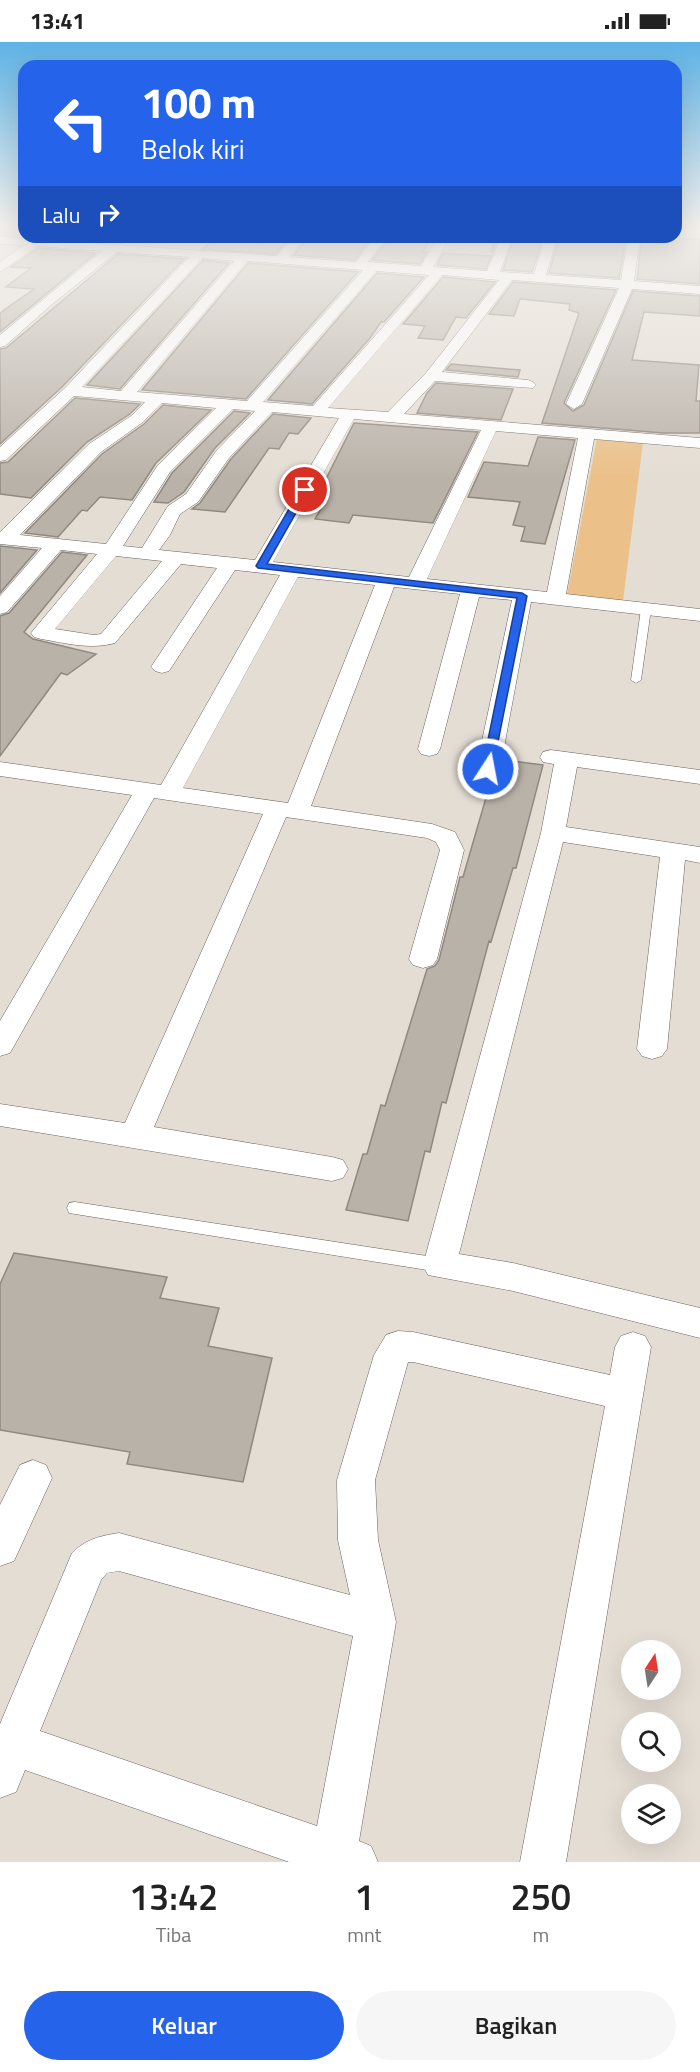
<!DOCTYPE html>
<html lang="id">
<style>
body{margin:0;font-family:"Titillium Web",sans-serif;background:#f6f6f6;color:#222;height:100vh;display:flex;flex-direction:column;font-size:22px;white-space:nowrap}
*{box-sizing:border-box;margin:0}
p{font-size:20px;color:#767676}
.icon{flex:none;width:33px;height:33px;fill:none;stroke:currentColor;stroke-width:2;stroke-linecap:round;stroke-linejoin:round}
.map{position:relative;height:1820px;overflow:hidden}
.drawer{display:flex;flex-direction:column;background:#fff;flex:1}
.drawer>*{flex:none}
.hud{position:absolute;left:18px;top:18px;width:664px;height:183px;border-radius:18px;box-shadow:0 6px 24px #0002;background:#2563eb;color:#fff;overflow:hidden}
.needle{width:39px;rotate:12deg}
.controls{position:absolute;left:621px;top:1598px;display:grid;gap:12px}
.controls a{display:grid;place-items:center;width:60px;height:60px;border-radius:50%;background:#fff;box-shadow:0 6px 24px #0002;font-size:30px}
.pin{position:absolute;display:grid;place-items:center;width:51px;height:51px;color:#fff;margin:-26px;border:3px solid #fff;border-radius:50%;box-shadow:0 2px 6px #0007}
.me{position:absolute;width:66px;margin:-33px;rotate:11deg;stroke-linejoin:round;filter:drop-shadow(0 0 4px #0008)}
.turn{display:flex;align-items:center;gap:21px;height:126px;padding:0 24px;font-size:27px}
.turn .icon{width:78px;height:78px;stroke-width:2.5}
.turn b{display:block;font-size:42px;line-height:51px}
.then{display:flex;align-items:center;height:57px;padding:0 24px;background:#0003;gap:12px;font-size:22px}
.eta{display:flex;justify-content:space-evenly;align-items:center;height:102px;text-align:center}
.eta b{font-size:36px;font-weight:600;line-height:42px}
.button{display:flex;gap:12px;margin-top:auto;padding:12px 24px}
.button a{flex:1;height:69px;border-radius:36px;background:#2563eb;color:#fff;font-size:24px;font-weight:600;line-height:69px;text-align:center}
.button a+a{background:#f6f6f6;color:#222}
.status{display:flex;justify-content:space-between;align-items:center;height:42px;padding:0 30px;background:#fff;direction:ltr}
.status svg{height:16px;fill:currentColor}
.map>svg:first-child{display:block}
.green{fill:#ebc089}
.building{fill:#b9b2a9;stroke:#908981;stroke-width:1.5}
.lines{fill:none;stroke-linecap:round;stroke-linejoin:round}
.lane-casing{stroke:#6a635c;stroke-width:1}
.street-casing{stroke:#6a635c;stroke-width:1}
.lane{fill:#fff;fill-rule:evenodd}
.street{fill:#fff;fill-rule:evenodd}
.route{fill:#2563eb;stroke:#184099;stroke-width:1.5}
</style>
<div class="status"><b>13:41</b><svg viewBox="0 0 49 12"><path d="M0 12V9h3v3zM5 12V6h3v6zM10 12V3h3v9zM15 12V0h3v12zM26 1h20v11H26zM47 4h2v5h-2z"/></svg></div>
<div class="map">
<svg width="700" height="1820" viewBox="0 0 700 1820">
<rect width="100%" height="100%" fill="#e4ddd4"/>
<!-- green -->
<path class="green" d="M597,396L643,400L623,559L567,554Z"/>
<!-- building -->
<path class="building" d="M49,195H131L123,201Z
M266,195H290L276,212L202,207L218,196L262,201Z
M308,195H372L355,218L294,213Z
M390,195H433L422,210H427L420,222L372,218Z
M493,195H543L532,230L503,228L512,201L503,196L496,201L492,211Z
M559,195H626L619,236L549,231Z
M642,195L700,197V242L637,237Z
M39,206L96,211L0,290V271L34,247L6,245L31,226L11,225Z
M443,211L491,214L486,227L437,223Z
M118,212L184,217L63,344L0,402V307L6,306Z
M203,218L229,221L120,347L87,343Z
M248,221L358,230L246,357L142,348Z
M377,231L424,235L384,280H381L370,296L312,362L268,358Z
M443,235L495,240L466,276L456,275L443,298L418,296L425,284L403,282Z
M513,240L616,248L564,361L573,369L584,363L633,249L700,254V274L644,270L632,318L699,323L696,359H700V391H663L542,381L579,271L569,268L570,262L520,257L514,274L489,272Z
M451,322L520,328L518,335L446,328Z
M436,341L513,347L501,378L417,371L427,351Z
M75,356L140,362L130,372L87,400L31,456L0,452V421L8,420Z
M163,363L211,368L156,421L132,458L100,455L87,469L82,468L58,495L25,491L102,412L144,382Z
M234,369L250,371L215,406L184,450L168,461L154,460L172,431Z
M273,372L311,376L298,392L289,391L279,407L269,406L225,470L192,467L200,461L231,417Z
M354,381L478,390L433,481L353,473L349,481L315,477L328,455L325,454L328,450L320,449Z
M538,395L575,398L545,502L521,499L525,485L513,483L520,460L468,455L484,420L528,424Z
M0,504L37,508L0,551Z
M62,510L87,513L24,590L33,597L96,612L67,633L61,631L0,714V574L9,571Z
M504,718L543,723L516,826H513L491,900L489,899L446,1061L442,1060L430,1110L425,1109L408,1179L346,1168L363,1112H367L381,1063L385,1064L427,927L435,924L439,918L460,835H463L492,735L498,733L502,728Z
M14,1211L167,1235L160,1256L219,1266L208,1304L272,1316L243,1440L127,1422L130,1410L0,1388V1242Z"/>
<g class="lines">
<!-- lane casing -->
<g class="lane-casing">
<path id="lane" d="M646,564L651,567L641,638L636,641L631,638L641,567Z
M75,1160L440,1216L446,1218L448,1223L446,1228L440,1230L75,1172L69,1171L67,1166L69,1161Z"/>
</g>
<!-- street casing -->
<g class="street-casing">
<path id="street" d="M0,194L33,197L47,195V198L277,214L293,195H306L289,215L356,220L375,195H387L368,220L421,224L438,195H450L433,225L487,229L498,202L504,198L510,202L500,230L534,232L545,195H557L546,233L621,238L628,195H640L634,239L700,244V252L632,247L582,362L574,367L566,362L619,246L512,238L442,330L528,338L533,340L536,343L533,346L435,339L404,372L700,396V406L594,397L566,552L700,567V579L531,560L500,727L496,732L488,734L480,732L476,727L512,558L479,555L440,707L437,712L429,714L421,712L418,707L460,552L394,545L311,764L432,782L455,790L464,808L437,917L433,923L423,926L413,923L409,917L440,808L436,800L427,796L286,775L154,1085L332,1115L343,1118L348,1127L343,1136L332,1139L0,1084V1062L125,1081L263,772L154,756L10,1011L0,1014V979L132,753L0,734V720L161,743L280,533L235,528L169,629L162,631L155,629L151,625L217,526L181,522L115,601C90,608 66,601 41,597L34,595L31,591L97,512L61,508L7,570L0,572V554L42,506L0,502V490L89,402L131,374L145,360L74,354L6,418L0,419V405L65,346L189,215L117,210L50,264L5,304L0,305V293L102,209L38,204L0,230V220L24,203L0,202ZM202,216L234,219L121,349L82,345ZM247,219L363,228L247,359L137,350ZM376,229L429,233L313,364L263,360ZM442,233L499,238L426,331L388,370L328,366ZM162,361L216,366L158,423L106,502L20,493L101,410L143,380ZM233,367L255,369L217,408L186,452L168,464L142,506L123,504L170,430ZM272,370L339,376L255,518L159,508L170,493L180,472L198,460L229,416ZM354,377L481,388L409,535L273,520ZM496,389L578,396L547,550L427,537ZM116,514L162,519L101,592L94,593L55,587ZM298,535L375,543L288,761L183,746Z
M551,708L700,728V742L577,725L566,785L700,805V821L685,818L667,1007L662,1014L652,1017L642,1014L637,1007L660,815L563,800L459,1212L513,1221L700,1266V1296L513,1249L428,1233L423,1223L541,791L554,722L543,720L540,715L543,710Z
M398,1289L413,1290L610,1333L615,1305L621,1294L633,1290L645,1294L651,1305L566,1820H520L605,1364L413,1320H408L375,1438L378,1498L396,1580L359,1799L371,1804L378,1820H289L25,1728L16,1750L0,1756V1682L72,1511C86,1497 100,1494 119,1491L350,1553L338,1498L337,1438L374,1313L386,1293ZM119,1529L353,1594L317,1784L40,1689L101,1538L107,1531Z
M33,1418L46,1423L52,1436L14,1519L0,1524V1463L20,1423Z"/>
</g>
<!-- lane -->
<use href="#lane" class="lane"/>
<!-- street -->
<use href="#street" class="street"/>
</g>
<!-- sky -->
<linearGradient id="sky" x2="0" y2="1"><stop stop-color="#5eb2e5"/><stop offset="0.42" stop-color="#f3f0ec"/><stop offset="1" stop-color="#f3f0ec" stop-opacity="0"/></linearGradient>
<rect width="700" height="439" fill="url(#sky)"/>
<!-- route -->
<path class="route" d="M305,445L309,448L267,522L522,551L527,554L492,730L488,731L482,727L517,556L258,526L256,524L300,448Z"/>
</svg>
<div class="controls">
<a><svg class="needle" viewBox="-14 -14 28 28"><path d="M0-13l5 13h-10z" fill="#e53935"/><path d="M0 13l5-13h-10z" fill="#767676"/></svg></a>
<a><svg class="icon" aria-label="search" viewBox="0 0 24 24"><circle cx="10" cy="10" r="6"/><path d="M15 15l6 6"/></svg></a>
<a><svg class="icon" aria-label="layers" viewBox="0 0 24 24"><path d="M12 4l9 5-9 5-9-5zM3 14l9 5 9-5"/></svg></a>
</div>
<div class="pin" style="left:305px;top:448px;background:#d93025"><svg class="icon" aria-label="arrive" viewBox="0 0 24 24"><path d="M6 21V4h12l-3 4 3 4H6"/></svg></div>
<svg class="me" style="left:488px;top:727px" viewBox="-20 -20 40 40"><circle r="17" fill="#2563eb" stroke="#fff" stroke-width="3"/><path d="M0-11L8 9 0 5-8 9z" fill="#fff"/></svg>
<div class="hud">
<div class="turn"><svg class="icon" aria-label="left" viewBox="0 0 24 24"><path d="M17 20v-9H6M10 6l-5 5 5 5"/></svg><div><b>100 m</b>Belok kiri</div></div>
<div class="then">Lalu<svg class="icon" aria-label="right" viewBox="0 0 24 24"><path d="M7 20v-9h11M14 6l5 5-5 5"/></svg></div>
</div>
</div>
<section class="drawer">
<div class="eta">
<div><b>13:42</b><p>Tiba</p></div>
<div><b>1</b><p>mnt</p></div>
<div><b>250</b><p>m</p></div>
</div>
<div class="button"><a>Keluar</a><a>Bagikan</a></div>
</section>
